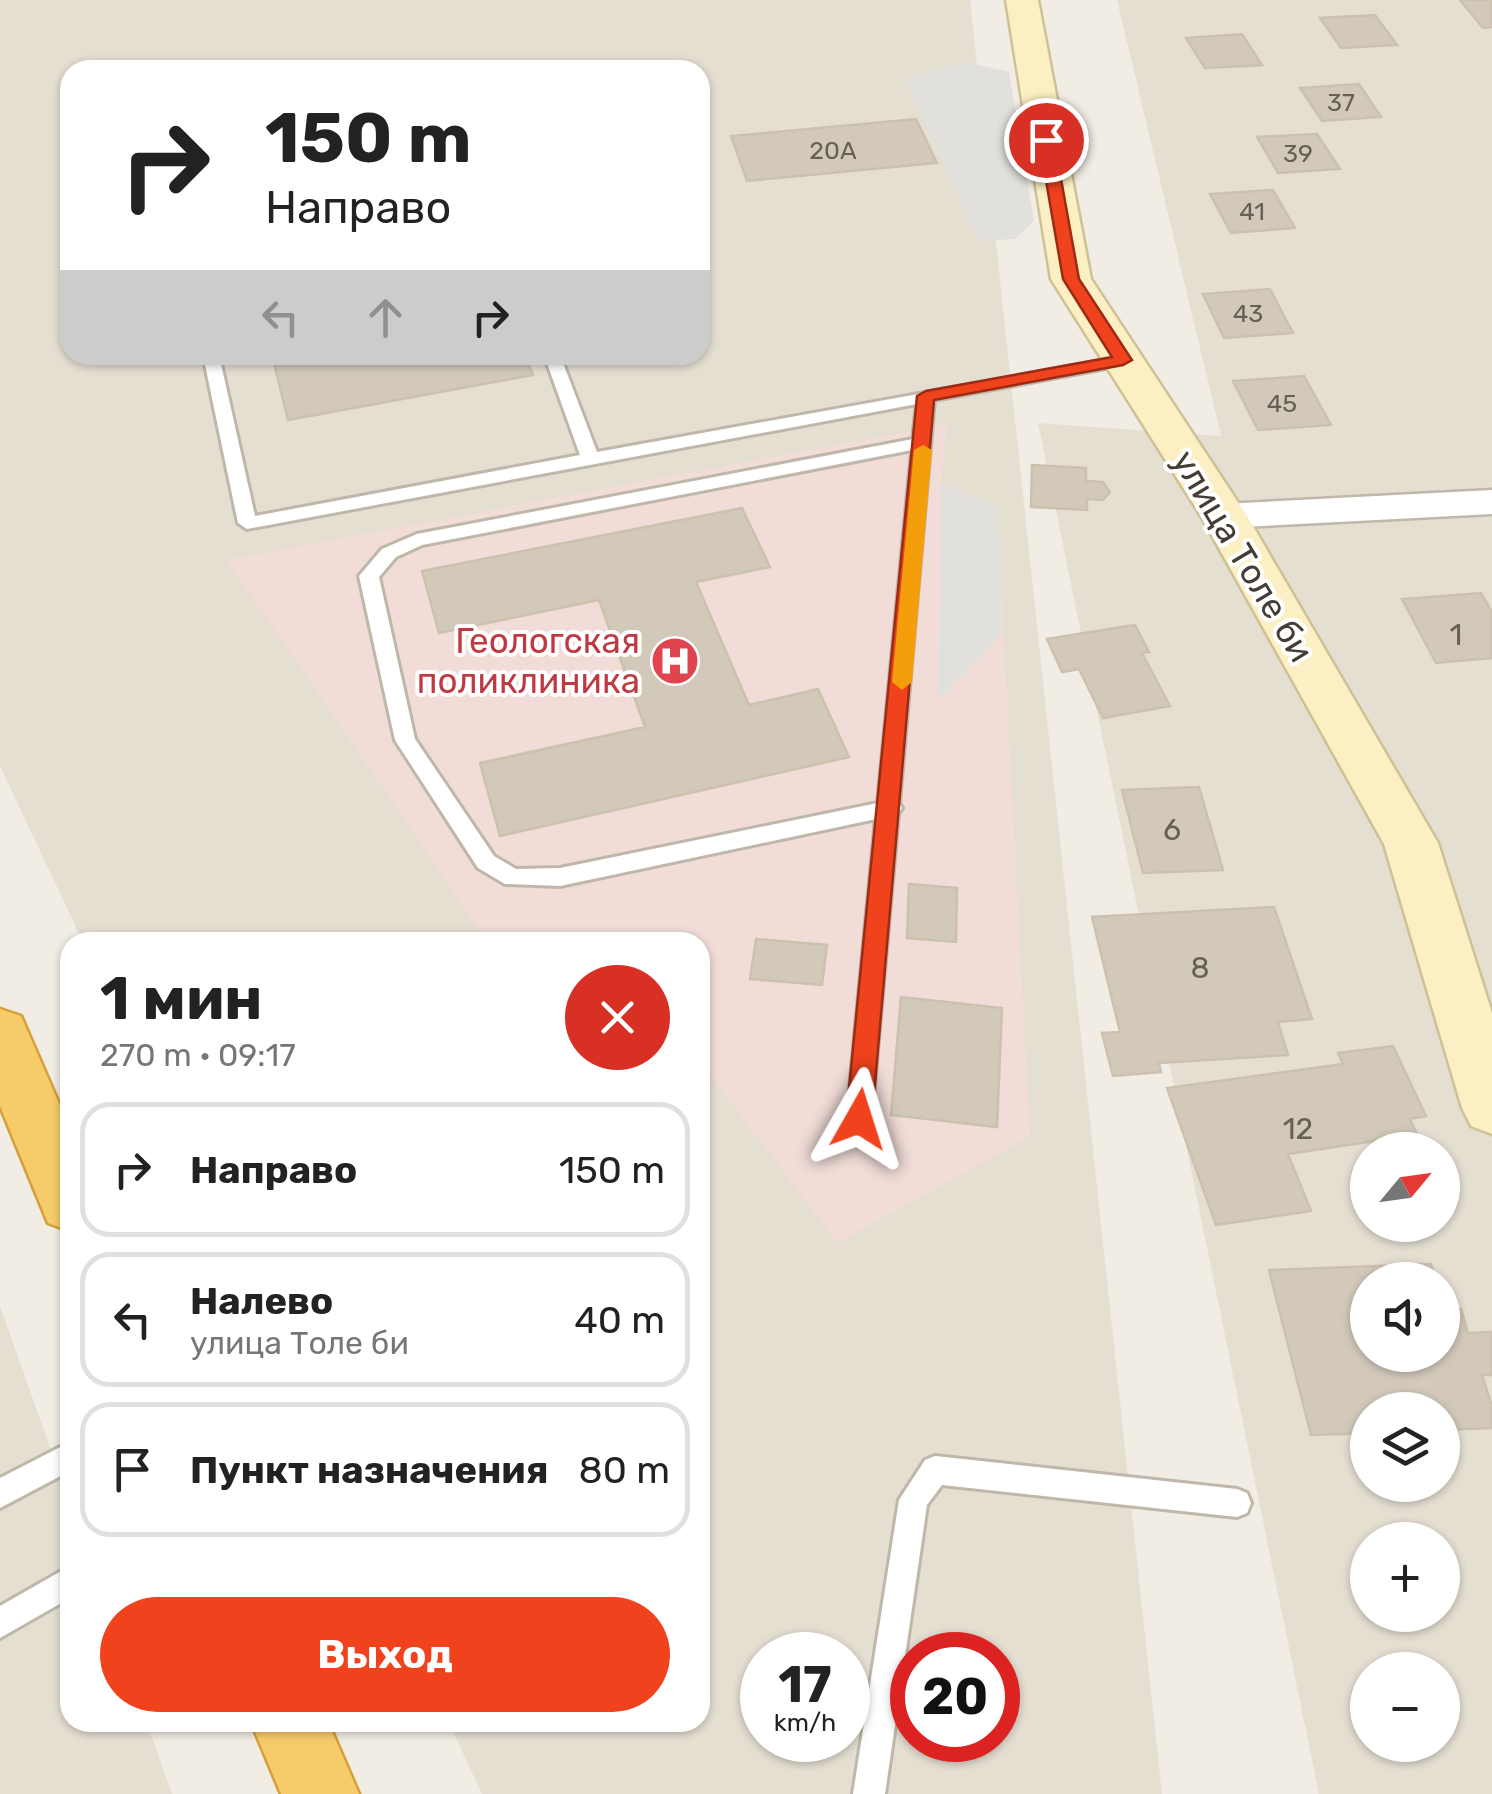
<!DOCTYPE html>
<html lang="ru">
<meta charset="utf-8">
<style>
body{margin:0;font-family:Rubik,sans-serif;background:#f2f2f2;color:#222;height:100vh;display:flex;flex-direction:column;font-size:38px;white-space:nowrap}
*{box-sizing:border-box;margin:0}
p{font-size:32px;color:#767676}
.icon{flex:none;width:55px;height:55px;fill:none;stroke:currentColor;stroke-width:2;stroke-linecap:round;stroke-linejoin:round}
.map{position:relative;flex:1;overflow:hidden}
.drawer{position:absolute;left:60px;top:932px;width:650px;height:800px;display:flex;flex-direction:column;background:#fff;border-radius:30px;box-shadow:0 2px 8px #0004}
.drawer>*{flex:none}
.guide{position:absolute;left:60px;top:60px;width:650px;height:305px;border-radius:30px;box-shadow:0 2px 8px #0004;background:#fff;color:#222;overflow:hidden}
.needle{width:65px;rotate:61deg}
.buttons{position:absolute;left:1350px;top:1132px;display:grid;gap:20px}
.buttons a{display:grid;place-items:center;width:110px;height:110px;border-radius:50%;background:#fff;box-shadow:0 2px 8px #0004;font-size:50px}
.speed{position:absolute;left:740px;top:1632px;display:flex;gap:20px;font-size:50px;font-weight:700;text-align:center}
.speed>*{display:grid;place-content:center;width:130px;height:130px;border-radius:50%;background:#fff;box-shadow:0 2px 8px #0004;line-height:1}
.speed small{font-size:25px;font-weight:400}
.speed .limit{border:15px solid #d22;background:#fff;color:#111}
.pin{position:absolute;display:grid;place-items:center;width:85px;height:85px;color:#fff;margin:-42px;border:5px solid #fff;border-radius:50%;box-shadow:0 2px 10px #0007}
.me{position:absolute;width:110px;margin:-55px;rotate:6deg;stroke-linejoin:round;filter:drop-shadow(0 0 8px #0008)}
.turn{display:flex;align-items:center;gap:35px;height:210px;padding:0 40px;font-size:45px}
.turn .icon{width:130px;height:130px;stroke-width:2.5}
.turn b{display:block;font-size:70px;line-height:85px}
.lanes{display:flex;align-items:center;height:95px;padding:0 40px;background:#0003;justify-content:center;gap:50px;direction:ltr}
.lanes .off{opacity:.35}
.round{display:grid;place-items:center;flex:none;width:105px;height:105px;border-radius:52px;background:#f2f2f2}
.summary{display:flex;align-items:center;justify-content:space-between;height:170px;padding:0 40px}
h1{font-size:60px;font-weight:700;line-height:75px}
.button{display:flex;gap:20px;margin-top:auto;padding:20px 40px}
.button a{flex:1;height:115px;border-radius:60px;background:#ef421d;color:#fff;font-size:40px;font-weight:700;line-height:115px;text-align:center}
ul{padding:0;list-style:none}
li{display:flex;align-items:center;gap:30px;height:135px;margin:0 20px 15px;padding:0 20px;border:5px solid #e0e0e0;border-radius:30px}
li div{flex:1}
li b{display:block;font-size:38px}
li em{font-style:normal}
.map>svg:first-child{display:block}
.residential{fill:#e5dfd2;fill-rule:evenodd}
.medical{fill:#f1dcd7}
.parking{fill:#e2e0dc}
.building{fill:#d2c9ba;stroke:#ccc1ae;stroke-width:2.5}
.lines{fill:none;stroke-linecap:round;stroke-linejoin:round}
.lane-casing{stroke:#bfb8aa;stroke-width:6}
.street-casing{stroke:#bfb8aa;stroke-width:5}
.secondary-casing{stroke:#cfc196;stroke-width:5}
.highway-casing{stroke:#d5a03a;stroke-width:5}
.lane{fill:#fff;fill-rule:evenodd}
.street{fill:#fff;fill-rule:evenodd}
.secondary{fill:#fbefc3;fill-rule:evenodd}
.highway{fill:#f6cb6a;fill-rule:evenodd}
.route{fill:#ef421d;stroke:#9b2b13;stroke-width:2.5}
.slow{fill:#f59e0b}
.labels{text-anchor:middle;dominant-baseline:central;stroke-width:8;stroke-linejoin:round;paint-order:stroke}
.far-number-label{font-size:25px;fill:#676056}
.number-label{font-size:30px;fill:#676056}
.street-label{font-size:35px;fill:#433d34;stroke:#fff}
.health-label{font-size:35px;fill:#be3a42;stroke:#fff;text-anchor:end}
</style>
<div class="map">
<svg width="1492" height="1794" viewBox="0 0 1492 1794">
<rect width="100%" height="100%" fill="#f1ede4"/>
<!-- residential -->
<path class="residential" d="M0,0H970L1162,1794H482L449,1723L700,1722V942H83L0,766ZM70,70H700V355H70ZM762,1655H848V1740H762ZM912,1655H998V1740H912Z
M1117,0H1492V1794H1319L1038,423L1221,436ZM1368,1150H1442V1225H1368ZM1368,1280H1442V1355H1368ZM1368,1410H1442V1485H1368ZM1368,1540H1442V1615H1368ZM1368,1670H1442V1745H1368Z
M0,1306L70,1504V1722L147,1723L172,1794H0Z"/>
<!-- medical -->
<path class="medical" d="M947,424L941,483L997,507L1030,1136L837,1243L700,1061V942H488L227,560Z"/>
<!-- parking -->
<path class="parking" d="M966,62L1009,72L1034,221L1015,239L979,241L904,78Z
M941,483L997,507L1002,634L938,701Z"/>
<!-- building -->
<path class="building" d="M1460,0H1492V27L1483,28Z
M1375,15L1397,45L1341,48L1320,18Z
M1242,34L1262,65L1205,68L1186,38Z
M1359,84L1381,117L1322,121L1300,88Z
M916,119L937,163L747,181L731,136Z
M1317,134L1340,169L1278,173L1257,137Z
M1273,190L1295,228L1231,233L1210,194Z
M1270,289L1293,333L1224,338L1203,294Z
M272,355H525L533,375L288,420Z
M1304,376L1331,425L1258,430L1233,381Z
M1032,465L1086,468V481L1103,482L1110,492L1103,500L1087,499V510L1031,507Z
M742,508L770,567L696,582L749,705L818,689L849,757L500,836L480,763L645,727L599,600L439,633L422,571Z
M1481,593L1492,612V658L1436,663L1402,599Z
M1135,625L1149,652L1142,653L1170,706L1103,718L1079,669L1062,672L1047,639Z
M1199,787L1223,870L1143,873L1122,790Z
M909,884L957,888L956,942L907,938Z
M1274,907L1312,1019L1278,1022L1288,1055L1159,1063L1161,1072L1113,1076L1102,1033L1120,1032L1092,917Z
M756,939L827,945L822,985L750,979Z
M901,997L1002,1008L997,1127L891,1115Z
M1393,1046L1426,1116L1410,1119L1424,1150H1400L1395,1138L1288,1154L1311,1211L1216,1225L1167,1088L1343,1064L1338,1053Z
M1431,1264L1436,1280H1368V1355H1442V1300L1446,1310L1461,1309L1468,1333L1492,1332V1375H1482L1492,1406V1428L1442,1430V1410H1368V1433L1311,1435L1269,1270Z"/>
<g class="lines">
<!-- lane casing -->
<g class="lane-casing">
<path id="lane" d="M203,355H219L255,516L580,455L544,355H560L597,452L1129,356V364L1123,365L934,400L899,803L902,808L898,814L871,1119L868,1127L859,1130L850,1127L847,1119L876,819L560,886L505,884L478,868L395,740L359,576L382,549L417,534L913,439L917,404L247,529L238,523ZM912,450L878,803L560,868L516,869L494,856L415,739L379,577L396,557L422,545Z
M70,1442V1471L0,1508V1478Z
M935,1456L1237,1489L1247,1493L1251,1503L1247,1513L1237,1517L942,1485L927,1505L885,1794H853L899,1500L925,1460Z
M70,1566V1598L0,1638V1606Z"/>
</g>
<!-- street casing -->
<g class="street-casing">
<path id="street" d="M1492,490V514L1224,528L1211,525L1205,516L1211,507L1224,504Z"/>
</g>
<!-- secondary casing -->
<g class="secondary-casing">
<path id="secondary" d="M1006,0H1038L1091,279L1247,516L1438,843L1492,1013V1134L1471,1126L1462,1108L1384,844L1201,516L1051,279Z"/>
</g>
<!-- highway casing -->
<g class="highway-casing">
<path id="highway" d="M0,1009L21,1016L70,1129V1231L48,1223L0,1106Z
M251,1722H328L359,1794H281Z"/>
</g>
<!-- lane -->
<use href="#lane" class="lane"/>
<!-- street -->
<use href="#street" class="street"/>
<!-- secondary -->
<use href="#secondary" class="secondary"/>
<!-- highway -->
<use href="#highway" class="highway"/>
</g>
<!-- route -->
<path class="route" d="M1046,135L1054,140L1079,279L1132,360L1123,365L934,400L872,1119L868,1127L859,1130L850,1127L846,1119L917,396L926,391L1112,357L1063,279L1039,140Z"/>
<!-- slow -->
<path class="slow" d="M923,445L932,450L912,682L902,690L892,682L914,450Z"/>
<!-- icons -->
<defs>
<g id="hospital-disc" transform="scale(2.5)"><circle r="9.5" fill="#e0444e" stroke="#fff"/><path d="M-5-5h3v3.5h4V-5h3V5h-3V1.5h-4V5h-3Z" fill="#fff"/></g>
</defs>
<g fill-rule="evenodd">
<use href="#hospital-disc" x="675" y="661"/>
</g>
<g class="labels">
<!-- far-number labels -->
<g class="far-number-label">
<text x="1341" y="102">37</text>
<text x="833" y="150">20А</text>
<text x="1298" y="153">39</text>
<text x="1252" y="211">41</text>
<text x="1248" y="313">43</text>
<text x="1282" y="403">45</text>
</g>
<!-- number labels -->
<g class="number-label">
<text x="1456" y="635">1</text>
<text x="1172" y="830">6</text>
<text x="1200" y="968">8</text>
<text x="1298" y="1129">12</text>
</g>
<!-- street labels -->
<g class="street-label">
<text transform="translate(1243 556) rotate(59)">улица Толе би</text>
</g>
<!-- health labels -->
<g class="health-label">
<text x="640" y="641">Геологская<tspan x="640" dy="40">поликлиника</tspan></text>
</g>
</g>
</svg>
<div class="buttons">
<a><svg class="needle" viewBox="-14 -14 28 28"><path d="M0-13l5 13h-10z" fill="#e53935"/><path d="M0 13l5-13h-10z" fill="#767676"/></svg></a>
<a><svg class="icon" aria-label="sound" viewBox="0 0 24 24"><path d="M4 9h4l5-4v14l-5-4H4zM17 9q2 3 0 6"/></svg></a>
<a><svg class="icon" aria-label="layers" viewBox="0 0 24 24"><path d="M12 4l9 5-9 5-9-5zM3 14l9 5 9-5"/></svg></a>
<a>+</a>
<a>−</a>
</div>
<div class="speed"><div>17<small>km/h</small></div><div class="limit">20</div></div>
<div class="pin" style="left:1046px;top:140px;background:#d93025"><svg class="icon" aria-label="arrive" viewBox="0 0 24 24"><path d="M6 21V4h12l-3 4 3 4H6"/></svg></div>
<svg class="me" style="left:859px;top:1119px" viewBox="-20 -20 40 40"><path d="M0-17L14 15 0 8-14 15z" fill="#ef421d" stroke="#fff" stroke-width="4"/></svg>
<div class="guide">
<div class="turn"><svg class="icon" aria-label="right" viewBox="0 0 24 24"><path d="M7 20v-9h11M14 6l5 5-5 5"/></svg><div><b>150 m</b>Направо</div></div>
<div class="lanes"><svg class="icon off" aria-label="left" viewBox="0 0 24 24"><path d="M17 20v-9H6M10 6l-5 5 5 5"/></svg><svg class="icon off" aria-label="ahead" viewBox="0 0 24 24"><path d="M12 20V5M6 11l6-6 6 6"/></svg><svg class="icon" aria-label="right" viewBox="0 0 24 24"><path d="M7 20v-9h11M14 6l5 5-5 5"/></svg></div>
</div>
<section class="drawer">
<div class="summary"><div><h1>1 мин</h1><p>270 m · 09:17</p></div><a class="round" style="background:#d93025;color:#fff"><svg class="icon" aria-label="close" viewBox="0 0 24 24"><path d="M6 6l12 12M18 6L6 18"/></svg></a></div>
<ul>
<li><svg class="icon" aria-label="right" viewBox="0 0 24 24"><path d="M7 20v-9h11M14 6l5 5-5 5"/></svg><div><b>Направо</b></div><em>150 m</em></li>
<li><svg class="icon" aria-label="left" viewBox="0 0 24 24"><path d="M17 20v-9H6M10 6l-5 5 5 5"/></svg><div><b>Налево</b><p>улица Толе би</p></div><em>40 m</em></li>
<li><svg class="icon" aria-label="arrive" viewBox="0 0 24 24"><path d="M6 21V4h12l-3 4 3 4H6"/></svg><div><b>Пункт назначения</b></div><em>80 m</em></li>
</ul>
<div class="button"><a>Выход</a></div>
</section>
</div>
